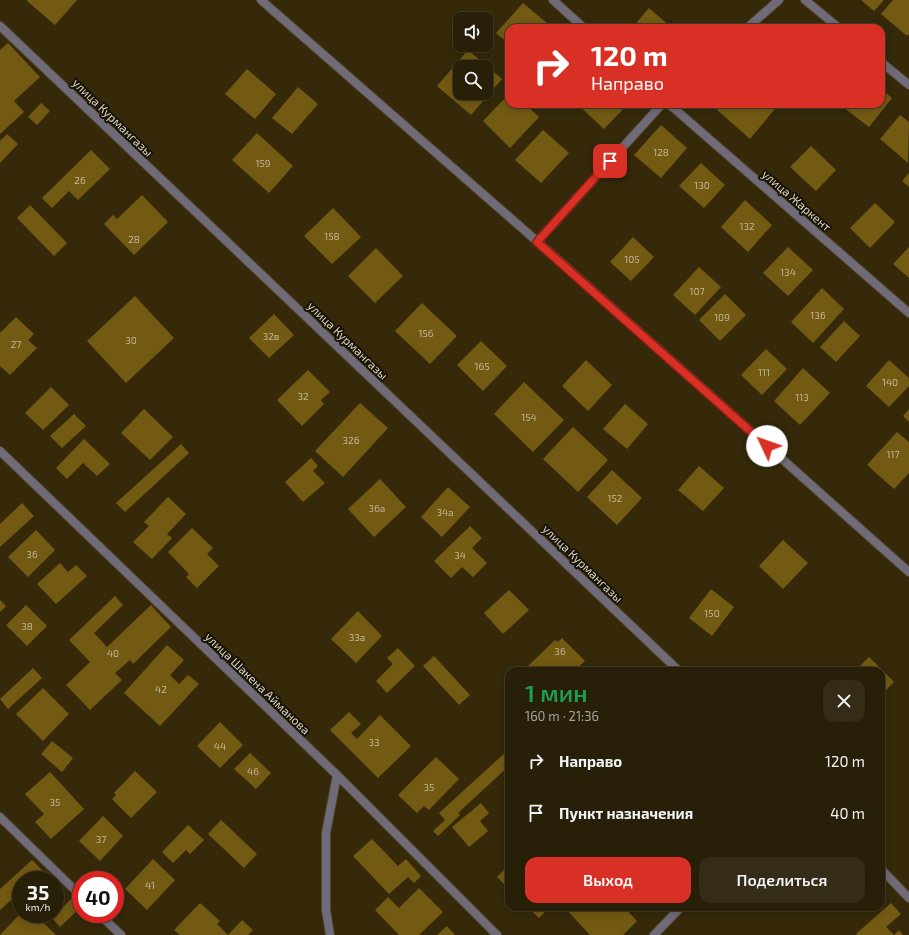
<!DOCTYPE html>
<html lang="ru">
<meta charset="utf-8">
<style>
body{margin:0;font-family:"Exo 2",sans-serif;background:#342c16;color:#f1f3f6;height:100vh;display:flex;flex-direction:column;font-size:15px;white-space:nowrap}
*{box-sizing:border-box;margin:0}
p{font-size:13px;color:#a5a29c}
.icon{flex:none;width:22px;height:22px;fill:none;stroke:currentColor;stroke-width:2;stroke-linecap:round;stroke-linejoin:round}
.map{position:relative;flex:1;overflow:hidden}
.side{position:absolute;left:505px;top:667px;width:380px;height:244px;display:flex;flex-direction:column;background:#281f08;border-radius:12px;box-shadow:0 2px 10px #0003,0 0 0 1px #443d29}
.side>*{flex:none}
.banner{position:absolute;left:505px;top:24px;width:380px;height:84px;border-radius:12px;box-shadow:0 2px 10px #0003,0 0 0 1px #443d29;background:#d93025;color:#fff;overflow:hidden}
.fabs{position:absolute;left:453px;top:12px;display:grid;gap:8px}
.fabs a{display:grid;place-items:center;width:40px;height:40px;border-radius:8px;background:#281f08;box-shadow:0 2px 10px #0003,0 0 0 1px #443d29;font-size:20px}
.speed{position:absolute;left:12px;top:871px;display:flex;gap:8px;font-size:20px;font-weight:700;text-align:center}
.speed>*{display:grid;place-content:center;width:52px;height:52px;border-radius:50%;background:#281f08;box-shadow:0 2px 10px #0003,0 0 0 1px #443d29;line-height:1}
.speed small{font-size:10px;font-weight:400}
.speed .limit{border:6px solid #d22;background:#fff;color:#111}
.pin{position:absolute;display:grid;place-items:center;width:34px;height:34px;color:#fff;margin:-17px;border-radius:8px;box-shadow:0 2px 6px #0006}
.me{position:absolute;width:44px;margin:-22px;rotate:312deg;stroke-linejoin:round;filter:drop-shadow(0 0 3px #0008)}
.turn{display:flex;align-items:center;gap:14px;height:84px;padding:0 20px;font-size:18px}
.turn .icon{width:52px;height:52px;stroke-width:2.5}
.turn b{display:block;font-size:28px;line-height:34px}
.round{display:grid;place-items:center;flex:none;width:42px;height:42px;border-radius:12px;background:#342c16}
.headline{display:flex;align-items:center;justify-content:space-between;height:68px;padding:0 20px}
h1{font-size:24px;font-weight:600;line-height:30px;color:#1e9e55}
.primary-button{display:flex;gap:8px;margin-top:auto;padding:8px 20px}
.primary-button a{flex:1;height:46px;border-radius:12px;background:#d93025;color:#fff;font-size:16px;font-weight:600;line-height:46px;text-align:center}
.primary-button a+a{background:#342c16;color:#f1f3f6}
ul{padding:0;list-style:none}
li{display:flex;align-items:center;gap:12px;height:52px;padding:0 20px}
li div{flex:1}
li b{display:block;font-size:15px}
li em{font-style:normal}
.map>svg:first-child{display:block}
.building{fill:#735a13;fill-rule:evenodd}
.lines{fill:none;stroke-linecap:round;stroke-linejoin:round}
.minor-casing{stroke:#504428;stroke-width:10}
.tertiary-casing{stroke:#504428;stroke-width:10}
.minor{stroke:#706b79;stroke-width:8}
.tertiary{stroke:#706b79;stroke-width:8}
.route-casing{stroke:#8d1f18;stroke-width:10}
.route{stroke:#d93025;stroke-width:7}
.labels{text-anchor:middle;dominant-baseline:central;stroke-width:4;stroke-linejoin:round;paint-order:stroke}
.number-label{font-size:10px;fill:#c1b697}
.street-label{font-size:12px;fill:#dbd4c3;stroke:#181306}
</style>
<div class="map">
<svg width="909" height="935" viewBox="0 0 909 935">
<rect width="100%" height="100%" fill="#35290a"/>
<!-- building -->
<path class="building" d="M27,0H77L55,25L27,1Z
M861,0H884L874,11Z
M893,0H909V34L907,36L881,14Z
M523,3L548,24L545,28H509V44L496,33Z
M649,8L672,28H632Z
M8,43L40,77L14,101L24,112L0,134V50Z
M468,50L502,79L471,115L437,86ZM460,67H486V93H460Z
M247,69L276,94L255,119L225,94Z
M298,87L318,104L292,134L272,118Z
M881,89L892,98L869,127L839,104H881Z
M509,94V104H525L539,117L510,148L483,121Z
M41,103L50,111L37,125L28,117Z
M577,104H628L604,129Z
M722,104H777L778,105L750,139L717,110Z
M900,115L909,122L908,163L880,139Z
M661,125L687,148L661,178L634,155Z
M543,130L569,153L541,183L515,160Z
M257,133L293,166L269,193L232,160Z
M7,134L18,144L0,163V141Z
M811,146L836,170L816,191L790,167Z
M91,150L110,169L78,200L69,191L52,208L42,198Z
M701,163L725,185L704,208L679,186Z
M909,173V187L902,181Z
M142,195L168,222L134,255L104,224L113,215L117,219Z
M745,200L772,225L748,252L721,227Z
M875,203L895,222L870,248L850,228Z
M30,205L67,243L54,256L17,218Z
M333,208L361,237L332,264L304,236Z
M633,237L654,257L631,281L610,262Z
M788,247L813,270L788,296L763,273Z
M909,247V278L893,264Z
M376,248L403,276L375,303L348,276Z
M699,267L721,287L695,315L673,295Z
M822,288L844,309L813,343L791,322Z
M725,294L746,315L720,341L699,320Z
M135,296L174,338L126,383L87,341Z
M422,303L457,336L430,364L395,331Z
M274,314L294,335L269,358L249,338Z
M16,317L34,334L28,340L37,348L10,375L0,366V333Z
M844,321L860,336L836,362L820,347Z
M481,341L507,366L483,391L457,365Z
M766,349L787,369L762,395L741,375Z
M586,360L612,385L588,411L562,386Z
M889,360L909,378V386L889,407L866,386Z
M803,368L830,393L800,425L774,401Z
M308,370L330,392L321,400L324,404L302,426L277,400Z
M524,382L564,420L533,452L494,414Z
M51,387L69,405L43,430L25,413Z
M360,403L388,428L343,477L315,451Z
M625,404L648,424L627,449L603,429Z
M144,409L173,437L150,460L121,433Z
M909,409V422L903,416Z
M74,414L86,426L62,448L50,436Z
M573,427L608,460L578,492L543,459Z
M897,432L909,442V473L894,489L867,465Z
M84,439L110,464L97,476L83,463L67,479L56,468Z
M181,444L189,453L125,512L116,503Z
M311,458L318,466L313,471L325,483L303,502L285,482Z
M699,466L724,488L703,511L678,490Z
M612,470L642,498L617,525L587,497Z
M380,479L406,507L374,537L348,509Z
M448,487L470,507L442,537L421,517Z
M168,497L186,514L167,534L172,538L152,559L133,542L149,526L144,522Z
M22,503L34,516L0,547V524Z
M470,526L482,538L472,548L487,563L473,577L462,567L451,578L434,561Z
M192,528L213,548L207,554L219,566L197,588L186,577L189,574L168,552Z
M36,530L55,550L28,577L8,557Z
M783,540L808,563L783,589L759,566Z
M60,563L68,572L76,565L87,576L56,604L37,584Z
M711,589L734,607L712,636L689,618Z
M509,590L529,610L503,634L484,613Z
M115,596L123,605L94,633L107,647L151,605L171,627L133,664L130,660L115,673L122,680L90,710L66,685L90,662L69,640Z
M0,600L6,606L0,612Z
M26,605L47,626L27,646L6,625Z
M358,611L382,636L356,663L331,639Z
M562,638L585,661L574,671H533L528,666L555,640L558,642Z
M167,645L184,660L170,675L179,684L188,675L199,684L160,726L124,693Z
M398,648L415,666L387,693L376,681L393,664L387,658Z
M434,656L470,695L459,705L423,666Z
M869,657L894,682L884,692L881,690V671H861L858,668Z
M33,668L42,678L8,709L0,699Z
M43,688L69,714L43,741L16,714Z
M349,712L361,724L351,733L357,739L380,715L411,746L378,778L330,730Z
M220,722L243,745L220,768L197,746Z
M52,741L73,758L62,772L41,754Z
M507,751L509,753V766L458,813L460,815L438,836L433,831L445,820L439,813Z
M250,753L271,773L256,789L234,769Z
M436,757L459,779L429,810L424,806L417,813L398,795Z
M135,771L157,792L131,818L112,799L116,795L114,793Z
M50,772L84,809L51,839L35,822L44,814L25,794Z
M481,803L489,813L480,821L488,831L469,847L452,827Z
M103,816L123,836L100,861L79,841Z
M221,820L257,854L244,868L208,834Z
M188,825L204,840L190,854L186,850L173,863L162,852Z
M372,839L398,866L406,859L421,876L414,883L408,877L389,894L353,856Z
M153,859L175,880L147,910L125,889Z
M32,860L43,871L33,880H21V891L0,910V889Z
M509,865V889L497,877Z
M419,888L443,912L419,935H399L375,910L388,897L399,908Z
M72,898L81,907L60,927L52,918Z
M200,903L220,921L217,924L228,935L242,920L253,930L248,935H180L174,930Z
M891,903L901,914L886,927L894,935L899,930L903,935H857L856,934Z
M527,907H550L539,918Z
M567,907H624L637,921L623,935H590L565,908Z
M20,914H34L56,935H0Z
M447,926L455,935H437Z"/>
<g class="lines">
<!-- minor casing -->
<g class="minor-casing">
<path id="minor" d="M553,0L584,28
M805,0L839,28
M0,26L679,671
M747,28L779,0
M881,62L909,85
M669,104L909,313
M537,242L662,104
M0,451L337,775L497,935
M0,817L81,896
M881,869L909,898
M99,914L121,935
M330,935L326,910V833L337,775
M654,935L681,907"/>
</g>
<!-- tertiary casing -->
<g class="tertiary-casing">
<path id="tertiary" d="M261,0L555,257L909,572"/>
</g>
<!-- minor -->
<use href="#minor" class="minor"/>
<!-- tertiary -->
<use href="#tertiary" class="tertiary"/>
</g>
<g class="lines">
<!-- route casing -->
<g class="route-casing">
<path id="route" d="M610,161L537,242L767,446"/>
</g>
<!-- route -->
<use href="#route" class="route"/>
</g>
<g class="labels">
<!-- number labels -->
<g class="number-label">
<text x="661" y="152">128</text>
<text x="263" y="163">159</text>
<text x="80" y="180">26</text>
<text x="702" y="185">130</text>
<text x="747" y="226">132</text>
<text x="332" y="236">158</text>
<text x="134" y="239">28</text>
<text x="632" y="259">105</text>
<text x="788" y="272">134</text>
<text x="697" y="291">107</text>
<text x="818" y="315">136</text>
<text x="722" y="317">109</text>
<text x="426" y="333">156</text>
<text x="271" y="336">32в</text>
<text x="131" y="340">30</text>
<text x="16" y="344">27</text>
<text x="482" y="366">165</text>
<text x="764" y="372">111</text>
<text x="890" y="382">140</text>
<text x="303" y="396">32</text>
<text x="802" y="397">113</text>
<text x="529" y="417">154</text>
<text x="351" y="440">32б</text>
<text x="893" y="454">117</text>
<text x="615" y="498">152</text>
<text x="377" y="508">36а</text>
<text x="445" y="512">34а</text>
<text x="32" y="554">36</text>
<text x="460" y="555">34</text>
<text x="712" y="613">150</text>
<text x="27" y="626">38</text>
<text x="357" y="637">33а</text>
<text x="560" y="651">36</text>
<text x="113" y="653">40</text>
<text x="161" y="689">42</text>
<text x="374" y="742">33</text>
<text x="220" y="746">44</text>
<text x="253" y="771">46</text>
<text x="429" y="787">35</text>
<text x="55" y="802">35</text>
<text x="101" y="839">37</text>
<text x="150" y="885">41</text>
</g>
<!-- street labels -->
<g class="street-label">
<text transform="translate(113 117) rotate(44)">улица Курмангазы</text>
<text transform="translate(797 200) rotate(41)">улица Жаркент</text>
<text transform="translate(348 340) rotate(44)">улица Курмангазы</text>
<text transform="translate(583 563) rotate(44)">улица Курмангазы</text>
<text transform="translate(258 683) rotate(44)">улица Шакена Айманова</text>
</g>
</g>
</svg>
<div class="fabs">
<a><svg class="icon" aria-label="sound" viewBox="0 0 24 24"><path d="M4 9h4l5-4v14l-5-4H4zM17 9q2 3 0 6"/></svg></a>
<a><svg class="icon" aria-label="search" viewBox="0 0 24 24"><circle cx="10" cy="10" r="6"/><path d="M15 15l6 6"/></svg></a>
</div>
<div class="speed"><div>35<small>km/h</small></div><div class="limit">40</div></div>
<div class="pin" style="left:610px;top:161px;background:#d93025"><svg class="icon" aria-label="arrive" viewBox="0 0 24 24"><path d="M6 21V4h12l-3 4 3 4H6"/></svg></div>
<svg class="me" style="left:767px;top:446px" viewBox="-20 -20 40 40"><circle r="19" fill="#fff"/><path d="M0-13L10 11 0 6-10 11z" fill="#d93025"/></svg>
<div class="banner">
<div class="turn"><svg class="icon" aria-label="right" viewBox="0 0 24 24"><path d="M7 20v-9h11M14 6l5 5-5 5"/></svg><div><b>120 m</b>Направо</div></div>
</div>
<section class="side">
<div class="headline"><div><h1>1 мин</h1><p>160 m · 21:36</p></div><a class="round"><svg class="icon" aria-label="close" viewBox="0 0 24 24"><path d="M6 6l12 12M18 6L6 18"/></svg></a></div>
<ul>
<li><svg class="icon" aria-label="right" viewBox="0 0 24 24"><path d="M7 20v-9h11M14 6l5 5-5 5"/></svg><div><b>Направо</b></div><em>120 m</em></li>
<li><svg class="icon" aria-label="arrive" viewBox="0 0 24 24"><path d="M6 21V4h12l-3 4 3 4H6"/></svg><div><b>Пункт назначения</b></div><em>40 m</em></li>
</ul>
<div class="primary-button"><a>Выход</a><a>Поделиться</a></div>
</section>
</div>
